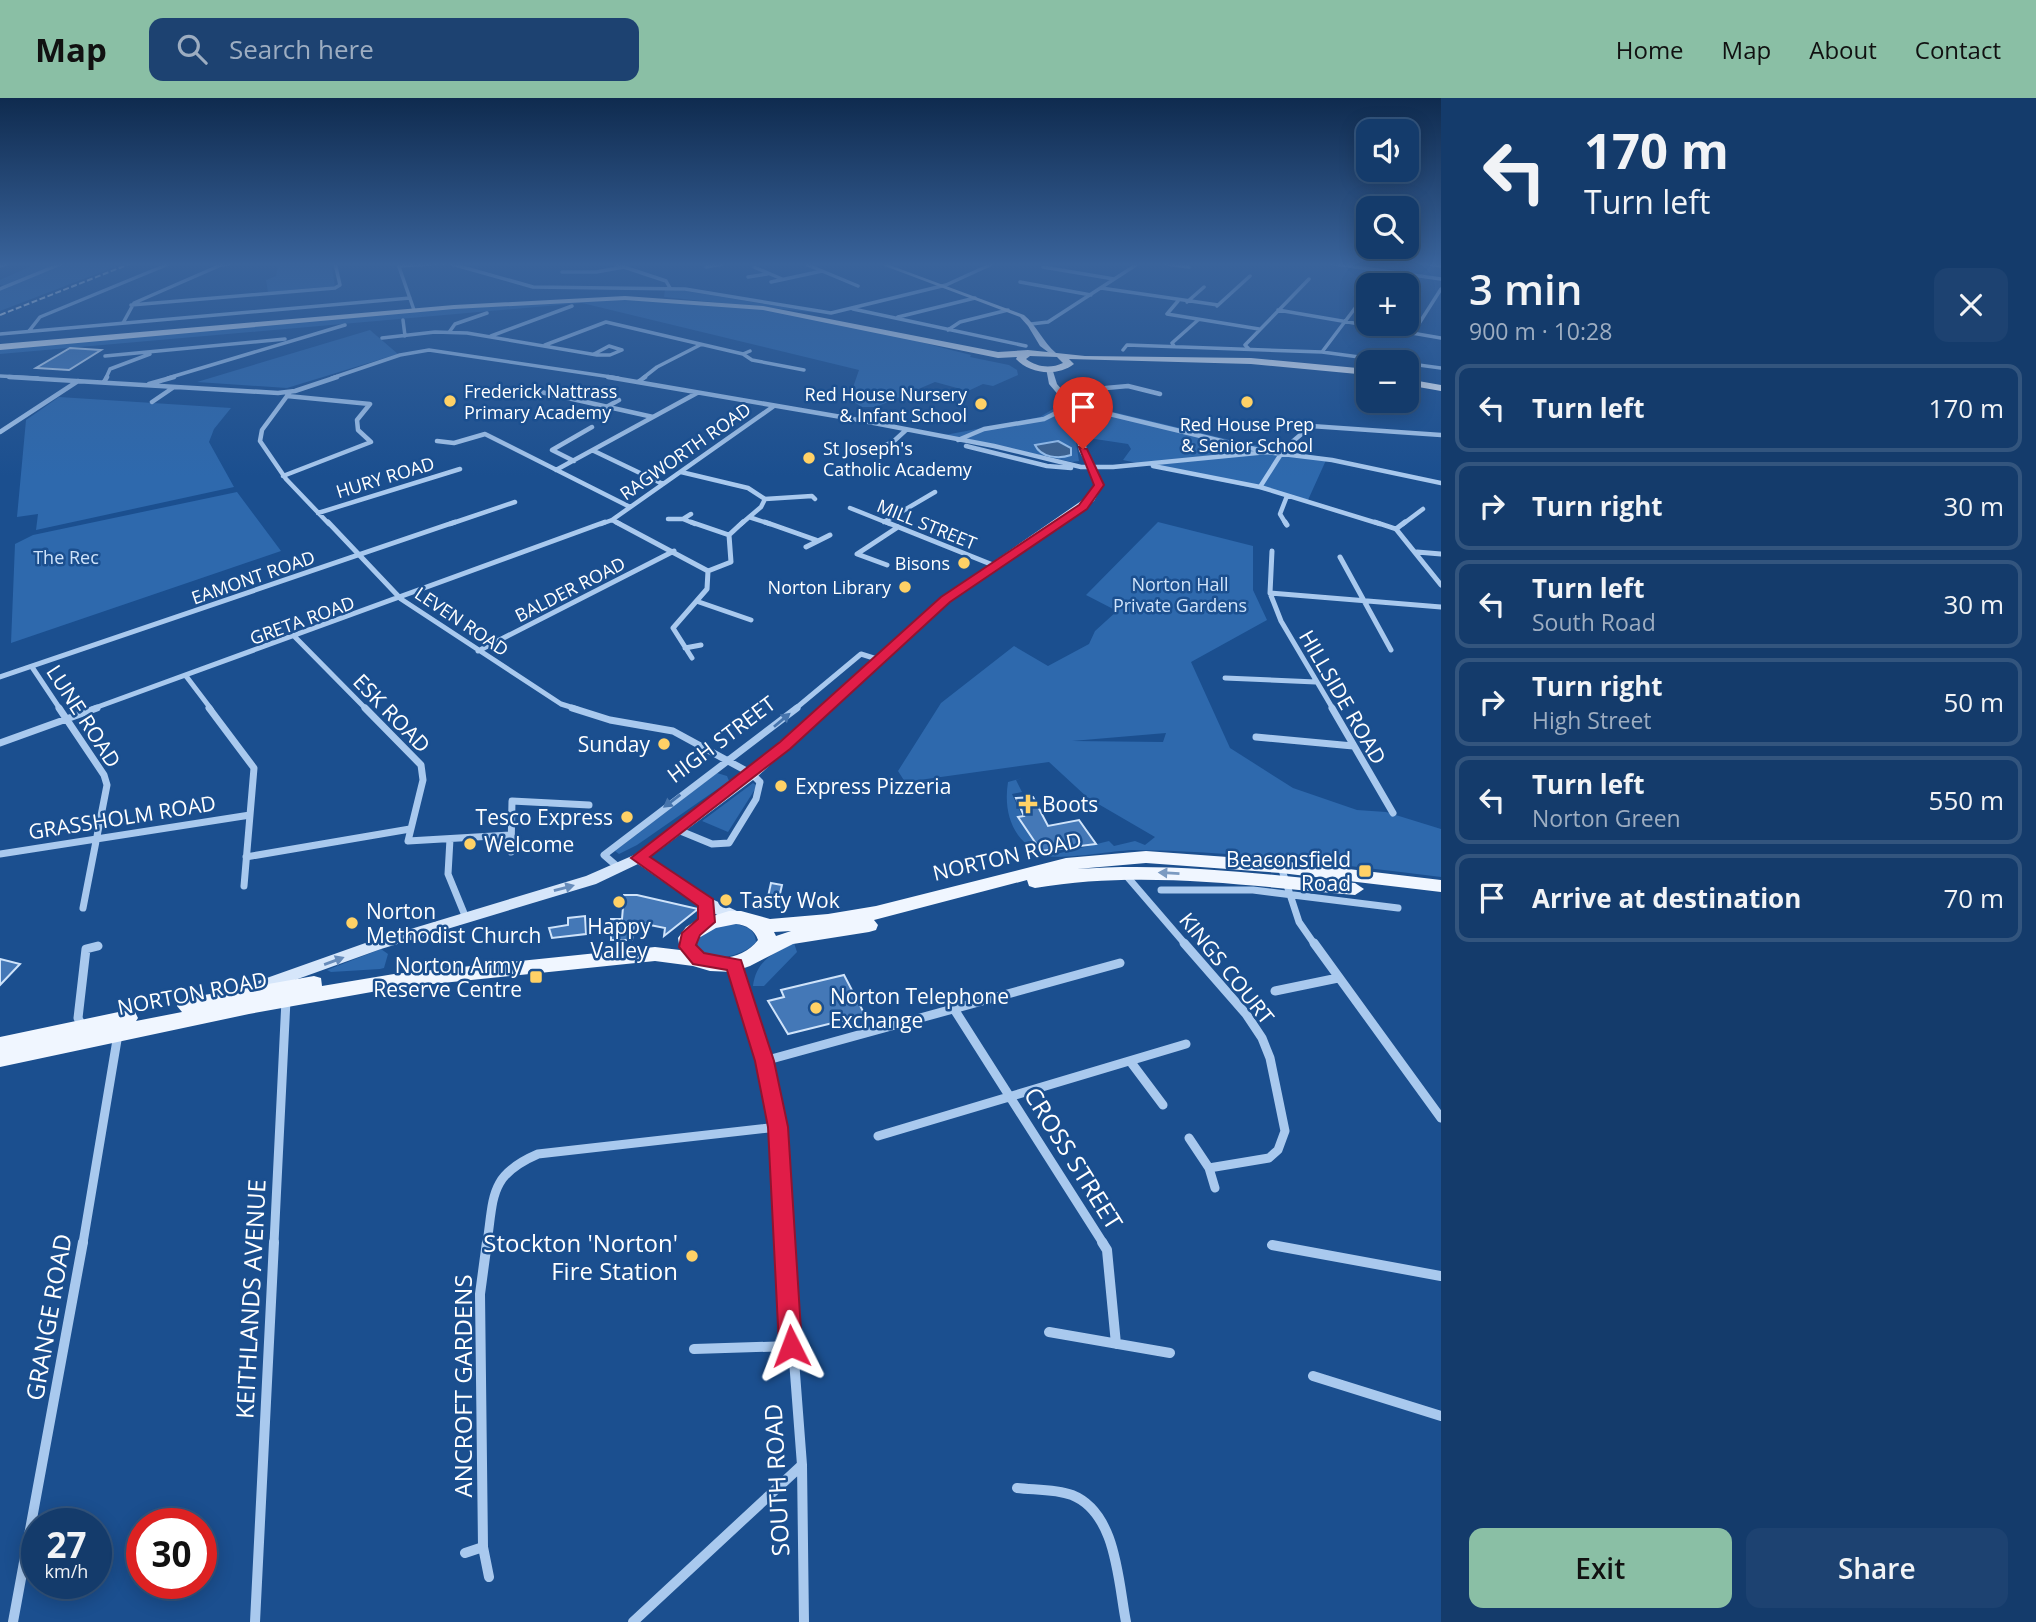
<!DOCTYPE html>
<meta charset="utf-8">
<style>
body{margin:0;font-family:"Open Sans",sans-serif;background:#1d4271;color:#f1f3f6;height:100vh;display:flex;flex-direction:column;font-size:26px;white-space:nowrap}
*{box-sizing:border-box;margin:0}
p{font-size:23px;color:#9dadc1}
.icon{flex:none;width:38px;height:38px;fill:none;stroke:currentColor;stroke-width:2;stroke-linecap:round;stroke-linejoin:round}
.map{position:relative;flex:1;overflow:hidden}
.side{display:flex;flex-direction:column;background:#143b6b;width:595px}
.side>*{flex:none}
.guide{background:#143b6b;color:#f1f3f6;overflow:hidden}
.tools{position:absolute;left:1356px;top:21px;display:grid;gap:14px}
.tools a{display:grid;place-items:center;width:63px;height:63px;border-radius:14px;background:#143b6b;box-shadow:0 4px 18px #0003,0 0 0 2px #33557e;font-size:35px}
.speed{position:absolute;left:21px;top:1410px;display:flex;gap:14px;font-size:35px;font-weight:700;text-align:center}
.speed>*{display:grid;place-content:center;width:91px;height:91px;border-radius:50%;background:#143b6b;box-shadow:0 4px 18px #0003,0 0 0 2px #33557e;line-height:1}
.speed small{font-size:18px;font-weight:400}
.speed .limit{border:10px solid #d22;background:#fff;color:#111}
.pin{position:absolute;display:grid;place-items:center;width:60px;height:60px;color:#fff;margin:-72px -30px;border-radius:50% 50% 50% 0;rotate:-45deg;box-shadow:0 0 7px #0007}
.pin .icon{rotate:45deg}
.me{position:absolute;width:77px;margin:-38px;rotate:357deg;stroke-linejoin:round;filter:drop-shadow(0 0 5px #0008)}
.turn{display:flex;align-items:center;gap:24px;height:147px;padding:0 28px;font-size:32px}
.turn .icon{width:91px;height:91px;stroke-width:2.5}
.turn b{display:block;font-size:49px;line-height:60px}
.round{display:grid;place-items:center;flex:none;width:74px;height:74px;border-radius:14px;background:#1d4271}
.headline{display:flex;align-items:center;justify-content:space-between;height:119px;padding:0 28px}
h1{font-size:42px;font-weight:600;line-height:52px}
.action{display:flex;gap:14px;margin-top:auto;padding:14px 28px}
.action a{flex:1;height:80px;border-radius:14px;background:#8abfa5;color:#111;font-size:28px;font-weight:600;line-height:80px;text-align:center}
.action a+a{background:#1d4271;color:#f1f3f6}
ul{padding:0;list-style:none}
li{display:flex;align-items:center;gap:21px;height:88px;margin:0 14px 10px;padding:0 14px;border:4px solid #33557e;border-radius:14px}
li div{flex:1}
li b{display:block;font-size:26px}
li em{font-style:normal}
header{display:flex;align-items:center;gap:42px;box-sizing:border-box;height:98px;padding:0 35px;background:#8abfa5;color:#111}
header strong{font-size:33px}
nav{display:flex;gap:38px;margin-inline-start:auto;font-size:24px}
.search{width:490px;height:63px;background:#1d4271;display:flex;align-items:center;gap:18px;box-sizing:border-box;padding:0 24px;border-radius:14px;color:#9dadc1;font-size:26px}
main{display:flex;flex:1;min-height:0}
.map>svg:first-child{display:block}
.green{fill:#2e69ad;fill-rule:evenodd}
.water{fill:#3c6290;stroke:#9cc4f0;stroke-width:2}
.building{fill:#4478b7;stroke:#cfe3fa;stroke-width:2}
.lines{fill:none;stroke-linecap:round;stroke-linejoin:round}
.street-far5{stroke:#a9c9ee;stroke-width:3.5}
.street-far4{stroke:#a9c9ee;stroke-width:4.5}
.street-far3{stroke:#a9c9ee;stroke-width:5}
.street-far2{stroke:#a9c9ee;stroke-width:7}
.street-far1{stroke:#a9c9ee;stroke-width:9}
.street{stroke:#a9c9ee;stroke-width:10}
.secondary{fill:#d6e6fa;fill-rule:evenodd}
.primary{fill:#f0f6ff;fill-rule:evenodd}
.rail{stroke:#fff;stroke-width:2;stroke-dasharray:6 2.5;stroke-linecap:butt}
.oneway{fill:#4674ac}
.oneway2{fill:#7b9ac1}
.oneway3{fill:#668bba}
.route{fill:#e11d48;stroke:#92132f;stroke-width:2}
.poi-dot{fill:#ffd166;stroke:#1b4f8f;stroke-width:2.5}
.labels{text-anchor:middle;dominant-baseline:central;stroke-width:5;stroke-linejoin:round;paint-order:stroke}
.far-poi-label{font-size:18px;fill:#fff;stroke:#1b4f8f;text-anchor:end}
.far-street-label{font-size:18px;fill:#fff;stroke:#1b4f8f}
.far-park-label{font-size:18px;fill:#cfe3fa;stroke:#1b4f8f}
.street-label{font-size:21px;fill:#fff;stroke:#1b4f8f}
.poi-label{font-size:21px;fill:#fff;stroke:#1b4f8f;text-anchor:start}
.near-street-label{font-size:24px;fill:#fff;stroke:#1b4f8f}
.near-poi-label{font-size:24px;fill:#fff;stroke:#1b4f8f;text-anchor:end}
</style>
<header>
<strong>Map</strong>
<div class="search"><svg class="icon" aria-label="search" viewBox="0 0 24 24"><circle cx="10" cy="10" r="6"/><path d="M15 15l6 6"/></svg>Search here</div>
<nav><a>Home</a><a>Map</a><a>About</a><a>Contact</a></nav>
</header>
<main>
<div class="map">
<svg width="1441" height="1524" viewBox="0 0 1441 1524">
<rect width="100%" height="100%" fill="#1b4f8f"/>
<!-- green -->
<path class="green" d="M38,165H125L0,213V190L4,188L0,187V182Z
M279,165H331L335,188L268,194L266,182L276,178Z
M665,191L686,193L819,215L664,199Z
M616,201C652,203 688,203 723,206C807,214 890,236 971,257L970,259L1009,267L1017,272L1018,277L993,288L983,286L968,293L935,284L876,309H862L849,301L859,272L582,205L0,256V251L462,209Z
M370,232L398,256L287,290L197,284Z
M59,299L231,310L214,331L209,344L234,389L36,432L38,416L17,419L26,322Z
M1084,307L1243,345L1327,360L1308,402L1123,362L1131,351L1128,346L1075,338L1079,363L1072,364L945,337L1040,319L1058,308Z
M237,394L281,453L11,545L15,446L33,437Z
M1158,424L1253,448V492L1267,522L1191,564L1230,650L1293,690L1357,712L1386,714L1441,731V779C1341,767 1238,753 1135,752C1112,752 1047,766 1031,754L1044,759L1109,743L1114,748L1135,743L1145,747L1155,739L1088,700L1049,664L905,684L898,673L941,605L1014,548L1048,568L1089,546L1095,533L1117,513L1086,497ZM1166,635L1163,644L1072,643Z
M717,675L727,678L729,683L637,747L619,756L615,753Z
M1022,680L1016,682L1022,694L1012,696L1022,718L1018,720L1071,750L1043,756C1013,744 1003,715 1008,684Z
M753,685L757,688L728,734L702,723Z
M736,826C747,829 755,831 756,844C744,859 696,871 697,841L713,829Z
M794,845L797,854L764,888H753C756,863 773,855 794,845Z
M381,851L388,856L384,870L380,871L331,874L327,872Z"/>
<!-- water -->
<path class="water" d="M1058,343L1071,350V357C1059,361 1041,360 1035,347Z"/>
<!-- building -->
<path class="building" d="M70,250L101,252L69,272L36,270Z
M1033,699L1048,728L1079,722L1096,746L1041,753L1018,719L1024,718L1016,700Z
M771,785L782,787L777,809L766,808Z
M624,797H637L698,811L664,838L665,830L635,824L632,842H611V821H622Z
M585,818L586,836L552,840L549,830L568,827V820Z
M0,861L20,866L0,887Z
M844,877L865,917L788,936L768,903L784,899L781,892Z"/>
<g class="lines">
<!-- street-far5 -->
<path class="street-far5" d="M612,165L666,183L670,190
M803,165L858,188
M1160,165L1189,169
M1328,165L1441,181
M1422,165L1441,168
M398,166L414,212
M0,168L9,165
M399,168L448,165L533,189L685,191L831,215L946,187L994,165
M706,169L728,165
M754,169L782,181
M1043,169L1114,181
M562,174H596L624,169
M748,179L767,176
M771,184L822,173
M1020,184L1091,197
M1101,190L1218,207
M0,191L63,165
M1178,203L1167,216L1259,231
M1187,204L1204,189
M131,207L335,190L340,187L335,165
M1217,208L1250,178
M853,211L1026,248
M1278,212L1441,240
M898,219L975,200
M403,222L405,238
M123,225L134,205L221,167L238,165
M1031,226L1048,224L1139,165
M948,232L960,224L1008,212
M29,233L40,219L171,165
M450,233L455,226L487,215
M1413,235L1441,191
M0,236L410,200
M491,238L572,208
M382,240L435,234L467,235L597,257H610L622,252L609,248L594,256
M545,247L606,224L743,256
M1174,248L1172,245L1198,222
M1248,250L1245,247L1309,181
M1123,252L1127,247L1322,254L1441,270
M750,253L743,256L752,262L804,272
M1322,254L1368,193
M105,258L285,241
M0,278L38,280
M106,280L110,271L150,256
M168,280L345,227
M332,280L400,257L429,252L618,280
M643,280L657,269L700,247"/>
<!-- street-far4 -->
<path class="street-far4" d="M9,279L278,295L295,293L337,279
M608,279L853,321L994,348L1081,369H1113L1267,354
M104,284L107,279
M638,284L645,279
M149,286L174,279
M532,292L653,319
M290,294L262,332L260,343L286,381L329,426
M152,304L174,289
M1072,307L1267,354L1332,362L1441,385
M594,316L619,302
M0,334L78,283
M958,342L984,331L1044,321L1106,290L1128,288L1160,296
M437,343L454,345L485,336L630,409
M966,348L1047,368L1071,370
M594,353L663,386
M872,354L894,343L906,332
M1279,355L1311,328L1441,337
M574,363L552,352L592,329
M1153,368L1260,389L1380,426
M556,372L697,295
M681,374L748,390L765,401L761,409L741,426
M283,378L371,344L358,332L357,322L370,306L287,298
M1260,389L1281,356
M765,401L812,398L815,401
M850,410L890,426
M318,415L460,371
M749,419L770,426
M668,421H683L691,416
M683,421L695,426
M612,422L620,426
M884,424L935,394
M450,426L515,404
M601,426L612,422L774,308
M1286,426L1280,416L1287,398
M1403,426L1423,411"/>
<!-- street-far3 -->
<path class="street-far3" d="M328,424L401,501L561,606L577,611
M616,424L708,473L707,491L673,530L692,560
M691,424L729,437
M765,424L816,442
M886,424L993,467
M1285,424L1287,427
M1375,424L1396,431L1441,487
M1396,431L1405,424
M806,449L830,437
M1272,453L1270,495L1281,523L1333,611
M1417,454L1441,456
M1340,459L1391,552
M887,467L857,456L898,429
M708,473L731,464L729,437L743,424
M1270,495L1441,509
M699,504L751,522
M295,539L366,611
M685,550L701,547
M478,553L674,453
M32,569L60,611
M186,578L211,611
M0,579L455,424
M1225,580L1316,584
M92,611L605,424
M795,611L861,556L880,562"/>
<!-- street-far2 -->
<path class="street-far2" d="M59,610L104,677L107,687L83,810
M209,610L254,670L244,788
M365,610L421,667L423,682L408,743L510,737
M572,610L610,622L673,633L752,676L760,684L756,701L729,745L712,746L678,732
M1332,610L1393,715
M1256,639L1353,648
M0,645L97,610
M450,741L448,776L466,820
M511,754L512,703L589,707
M0,756L250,717
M246,759L410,731
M1281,769L1299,824L1315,847
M619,770L604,757L797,610
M1124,775L1186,847
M1161,792H1253L1398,810"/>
<!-- street-far1 -->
<path class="street-far1" d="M1184,845L1246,916L1262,940L1270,960L1285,1033L1278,1052L1269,1060L1209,1070
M1314,845L1441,1020
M734,866L764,963L778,1029L785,1145
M1275,893L1338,880
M954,911L1103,1145
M82,928L78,920L86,851L98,848
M764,963L1120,865
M1130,963L1163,1007
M878,1038L1186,946
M1189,1040L1209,1070L1215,1090
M83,1145L118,936
M274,1145L286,902
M487,1145C494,1098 489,1077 538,1056L778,1029"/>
<!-- street -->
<path class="street" d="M785,1144L802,1367L804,1524
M1102,1144L1107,1152L1116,1246
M1272,1147L1441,1178
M1049,1234L1170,1255
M694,1251L791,1248
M1313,1278L1441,1318
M1017,1390C1035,1392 1055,1391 1072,1397C1117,1415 1118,1484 1126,1524
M483,1449L480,1196L487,1144
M465,1455L483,1449L489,1479
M13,1524L83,1144
M255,1524L274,1144
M633,1524L802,1367"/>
<!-- secondary -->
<path class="secondary" d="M877,165H884L1024,217C1037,228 1043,244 1056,255L1052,257L1040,248L1028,228L1020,219Z
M1046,270H1052L1057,286L1080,313L1087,353L1103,387L1094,403L949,504L757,679L649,760L712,801L741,815L743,819L741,823C722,828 656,778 638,766L596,786L381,851L253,897L247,895L245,891L247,887L371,843L586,778L634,757L747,673L941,500L1087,399L1095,387L1094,381L1079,353L1072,313L1049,286Z"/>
<!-- primary -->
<path class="primary" d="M625,198L763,208L998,254L1028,252L1085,258L1251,260L1368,271V277L1251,266L1069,261L1074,266C1057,279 1030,276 1016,261L1017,259L998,260L763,212L625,202L454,211L0,252V246L454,207ZM1030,258L1057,259L1063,265C1050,271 1037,269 1026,261Z
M1407,281L1441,287V293L1407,287Z
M1146,753L1281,763L1441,782V794L1281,775L1146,765L1077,771C1171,764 1262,776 1355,785L1364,791L1355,797C1247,788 1143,772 1035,790L1029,788L1027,782L874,822L878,827L876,832L869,834L793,846L750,868L733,874L710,873L693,868L655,863L394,890L249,916L0,969V939L128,912L135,914L138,920L136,923L182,914L177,908L180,902L187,900L314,878L321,880L322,888L394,876L655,849L680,852L678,840L686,829L694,824L729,813H741L770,821L828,816L876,808L1066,760ZM736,826C746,827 755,832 758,842C743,861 712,868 696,847L697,841L716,830ZM791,833L776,838L774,834Z"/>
<!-- rail -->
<path class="rail" d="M0,217L132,165"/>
</g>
<!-- one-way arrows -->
<defs><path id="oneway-solid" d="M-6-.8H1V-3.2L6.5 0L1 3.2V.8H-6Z" transform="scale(1.75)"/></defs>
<g class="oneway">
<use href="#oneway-solid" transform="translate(782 622) rotate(-40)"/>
<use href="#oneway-solid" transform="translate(672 703) rotate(143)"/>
</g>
<use class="oneway2" href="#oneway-solid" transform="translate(1169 775) rotate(-177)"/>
<g class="oneway3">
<use href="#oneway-solid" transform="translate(564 790) rotate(-15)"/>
<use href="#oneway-solid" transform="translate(334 863) rotate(-20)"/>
</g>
<!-- sky -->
<linearGradient id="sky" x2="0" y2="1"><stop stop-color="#0f2b4f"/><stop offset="0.44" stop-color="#39639b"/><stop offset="1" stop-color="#39639b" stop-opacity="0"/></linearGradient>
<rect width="1441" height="378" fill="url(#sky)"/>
<!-- route -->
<path class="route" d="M1079,349L1087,351L1104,387L1087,411L950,504L790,651L650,759L713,801L715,824L700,837L696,847L704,855L741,862L774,963L788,1029L802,1248L799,1256L791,1260L782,1256L779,1248L768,1029L755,963L727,872L693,866L679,849L682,835L698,821V808L631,760L780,644L941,499L1079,407L1094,387Z"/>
<!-- markers -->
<g class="poi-dot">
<circle cx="450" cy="303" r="7"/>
<circle cx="1247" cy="304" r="7"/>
<circle cx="981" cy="306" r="7"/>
<circle cx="809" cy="360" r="7"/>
<circle cx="964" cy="465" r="7"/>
<circle cx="905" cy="489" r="7"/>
<circle cx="664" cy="646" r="7"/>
<circle cx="781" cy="688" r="7"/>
<path d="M1024.5 695.5h7v7h7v7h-7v7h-7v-7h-7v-7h7z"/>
<circle cx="627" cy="719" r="7"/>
<circle cx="470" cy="746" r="7"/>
<rect x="1358" y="766" width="14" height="14" rx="3.5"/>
<circle cx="726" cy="802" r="7"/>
<circle cx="619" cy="804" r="7"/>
<circle cx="352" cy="825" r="7"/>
<rect x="529" y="872" width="14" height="14" rx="3.5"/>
<circle cx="816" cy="910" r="7"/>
<circle cx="692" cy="1158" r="7"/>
</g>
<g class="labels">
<!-- far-poi labels -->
<g class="far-poi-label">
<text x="464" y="293" text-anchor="start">Frederick Nattrass<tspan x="464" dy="21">Primary Academy</tspan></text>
<text x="967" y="296">Red House Nursery<tspan x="967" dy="21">&amp; Infant School</tspan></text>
<text x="1247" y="326" text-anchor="middle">Red House Prep<tspan x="1247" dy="21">&amp; Senior School</tspan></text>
<text x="823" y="350" text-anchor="start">St Joseph's<tspan x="823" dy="21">Catholic Academy</tspan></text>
<text x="950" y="465">Bisons</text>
<text x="891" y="489">Norton Library</text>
</g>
<!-- far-street labels -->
<g class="far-street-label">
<text transform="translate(685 353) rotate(-35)">RAGWORTH ROAD</text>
<text transform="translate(385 379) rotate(-17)">HURY ROAD</text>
<text transform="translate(927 426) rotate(22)">MILL STREET</text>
<text transform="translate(253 479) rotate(-19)">EAMONT ROAD</text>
<text transform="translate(570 491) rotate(-27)">BALDER ROAD</text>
<text transform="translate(302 522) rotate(-20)">GRETA ROAD</text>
<text transform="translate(462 523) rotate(34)">LEVEN ROAD</text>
</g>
<!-- far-park labels -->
<g class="far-park-label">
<text x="66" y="459">The Rec</text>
<text x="1180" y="486">Norton Hall<tspan x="1180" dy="21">Private Gardens</tspan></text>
</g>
<!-- street labels -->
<g class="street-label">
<text transform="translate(1343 599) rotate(60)">HILLSIDE ROAD</text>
<text transform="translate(392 615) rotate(46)">ESK ROAD</text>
<text transform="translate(84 618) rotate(57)">LUNE ROAD</text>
<text transform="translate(721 641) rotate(-37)">HIGH STREET</text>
<text transform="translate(122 719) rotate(-9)">GRASSHOLM ROAD</text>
<text transform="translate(1007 758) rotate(-13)">NORTON ROAD</text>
<text transform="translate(1227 870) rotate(51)">KINGS COURT</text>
<text transform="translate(192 895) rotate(-11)">NORTON ROAD</text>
</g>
<!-- poi labels -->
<g class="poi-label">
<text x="650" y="646" text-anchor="end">Sunday</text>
<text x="795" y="688">Express Pizzeria</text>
<text x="1042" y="706">Boots</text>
<text x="613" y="719" text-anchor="end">Tesco Express</text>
<text x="484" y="746">Welcome</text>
<text x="1351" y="761" text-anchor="end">Beaconsfield<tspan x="1351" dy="24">Road</tspan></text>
<text x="740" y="802">Tasty Wok</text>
<text x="366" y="813">Norton<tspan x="366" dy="24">Methodist Church</tspan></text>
<text x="619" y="828" text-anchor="middle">Happy<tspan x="619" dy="24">Valley</tspan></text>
<text x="522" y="867" text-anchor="end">Norton Army<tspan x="522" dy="24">Reserve Centre</tspan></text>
<text x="830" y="898">Norton Telephone<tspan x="830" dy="24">Exchange</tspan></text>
</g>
<!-- near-street labels -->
<g class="near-street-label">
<text transform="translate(1074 1060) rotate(58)">CROSS STREET</text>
<text transform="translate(250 1201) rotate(-87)">KEITHLANDS AVENUE</text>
<text transform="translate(48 1219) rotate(-80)">GRANGE ROAD</text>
<text transform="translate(462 1288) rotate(-90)">ANCROFT GARDENS</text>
<text transform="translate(776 1382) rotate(-93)">SOUTH ROAD</text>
</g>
<!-- near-poi labels -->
<g class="near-poi-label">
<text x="678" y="1144">Stockton 'Norton'<tspan x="678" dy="28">Fire Station</tspan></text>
</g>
</g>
</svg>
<div class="tools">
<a><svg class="icon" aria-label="sound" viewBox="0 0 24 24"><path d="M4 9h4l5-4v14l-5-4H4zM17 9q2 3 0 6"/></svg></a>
<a><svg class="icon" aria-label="search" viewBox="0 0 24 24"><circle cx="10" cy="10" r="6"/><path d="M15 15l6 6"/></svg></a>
<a>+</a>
<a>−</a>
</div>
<div class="speed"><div>27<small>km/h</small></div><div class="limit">30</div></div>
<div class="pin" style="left:1083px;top:351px;background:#d93025"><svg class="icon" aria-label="arrive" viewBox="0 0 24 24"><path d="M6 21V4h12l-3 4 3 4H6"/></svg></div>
<svg class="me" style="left:791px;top:1248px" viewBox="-20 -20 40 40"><path d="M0-17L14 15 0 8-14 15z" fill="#e11d48" stroke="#fff" stroke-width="4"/></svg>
</div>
<section class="side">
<div class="guide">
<div class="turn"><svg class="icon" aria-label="left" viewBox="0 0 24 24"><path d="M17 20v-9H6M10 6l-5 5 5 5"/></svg><div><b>170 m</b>Turn left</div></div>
</div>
<div class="headline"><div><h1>3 min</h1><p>900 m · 10:28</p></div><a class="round"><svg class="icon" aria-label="close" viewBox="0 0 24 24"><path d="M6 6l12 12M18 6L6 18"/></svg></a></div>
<ul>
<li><svg class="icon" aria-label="left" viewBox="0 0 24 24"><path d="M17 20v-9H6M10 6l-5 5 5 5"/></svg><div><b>Turn left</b></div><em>170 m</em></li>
<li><svg class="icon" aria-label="right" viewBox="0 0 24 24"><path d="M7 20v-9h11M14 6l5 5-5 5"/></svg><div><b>Turn right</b></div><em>30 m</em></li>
<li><svg class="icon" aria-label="left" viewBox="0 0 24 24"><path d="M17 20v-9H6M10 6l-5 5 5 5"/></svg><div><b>Turn left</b><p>South Road</p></div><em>30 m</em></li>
<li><svg class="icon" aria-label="right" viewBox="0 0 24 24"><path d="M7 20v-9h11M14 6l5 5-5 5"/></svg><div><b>Turn right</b><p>High Street</p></div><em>50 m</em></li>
<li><svg class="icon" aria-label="left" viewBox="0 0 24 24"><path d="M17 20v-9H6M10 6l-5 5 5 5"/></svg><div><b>Turn left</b><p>Norton Green</p></div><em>550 m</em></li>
<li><svg class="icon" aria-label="arrive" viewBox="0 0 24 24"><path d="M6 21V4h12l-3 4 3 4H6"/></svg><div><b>Arrive at destination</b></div><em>70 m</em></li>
</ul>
<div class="action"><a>Exit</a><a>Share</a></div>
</section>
</main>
